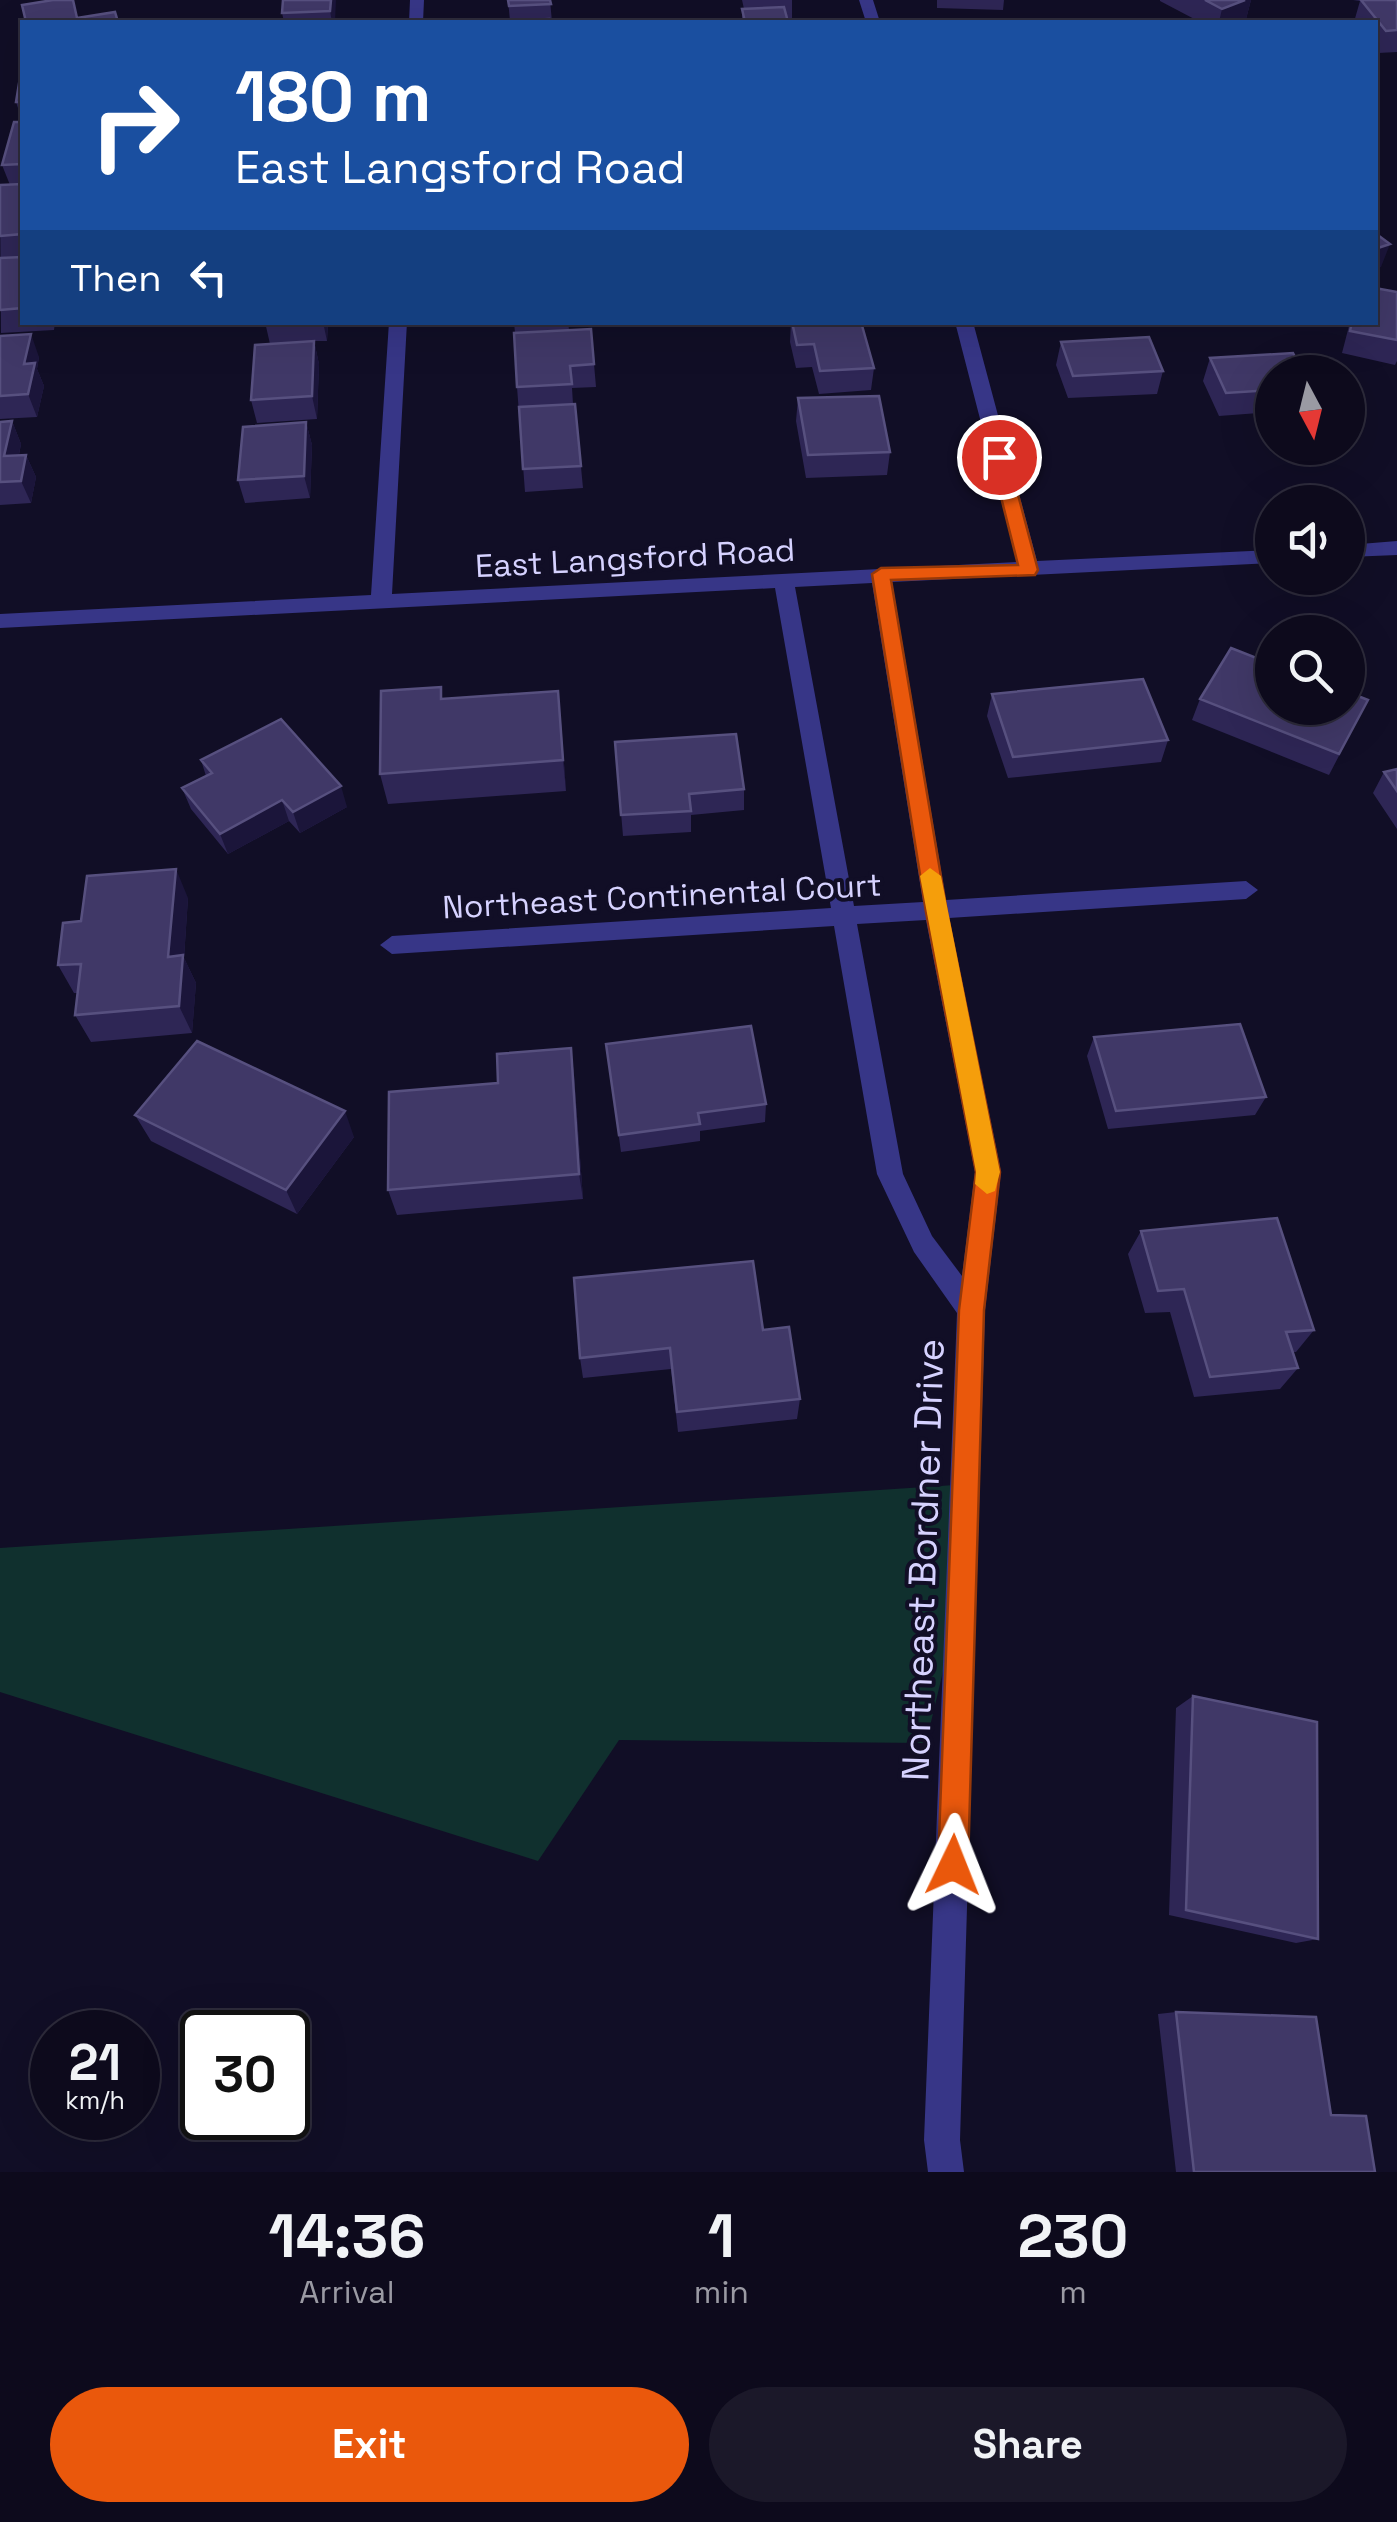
<!DOCTYPE html>
<style>
body{margin:0;font-family:"Space Grotesk",sans-serif;background:#1b1829;color:#f1f3f6;height:100vh;display:flex;flex-direction:column;font-size:38px;white-space:nowrap}
*{box-sizing:border-box;margin:0}
p{font-size:32px;color:#9a9aa3}
.icon{flex:none;width:55px;height:55px;fill:none;stroke:currentColor;stroke-width:2;stroke-linecap:round;stroke-linejoin:round}
.map{position:relative;height:2172px;overflow:hidden}
.side{display:flex;flex-direction:column;background:#0d0a1c;flex:1}
.side>*{flex:none}
.banner{position:absolute;left:20px;top:20px;width:1358px;height:305px;border-radius:0px;box-shadow:0 10px 40px #0002,0 0 0 2px #2d2b3b;background:#1a4fa0;color:#fff;overflow:hidden}
.needle{width:65px;rotate:173deg}
.fabs{position:absolute;left:1255px;top:355px;display:grid;gap:20px}
.fabs a{display:grid;place-items:center;width:110px;height:110px;border-radius:50%;background:#0d0a1c;box-shadow:0 10px 40px #0002,0 0 0 2px #2d2b3b;font-size:50px}
.speed{position:absolute;left:30px;top:2010px;display:flex;gap:20px;font-size:50px;font-weight:700;text-align:center}
.speed>*{display:grid;place-content:center;width:130px;height:130px;border-radius:50%;background:#0d0a1c;box-shadow:0 10px 40px #0002,0 0 0 2px #2d2b3b;line-height:1}
.speed small{font-size:25px;font-weight:400}
.speed .limit{border:5px solid #111;border-radius:15px;background:#fff;color:#111}
.pin{position:absolute;display:grid;place-items:center;width:85px;height:85px;color:#fff;margin:-42px;border:5px solid #fff;border-radius:50%;box-shadow:0 2px 10px #0007}
.me{position:absolute;width:110px;margin:-55px;rotate:2deg;stroke-linejoin:round;filter:drop-shadow(0 0 8px #0008)}
.turn{display:flex;align-items:center;gap:35px;height:210px;padding:0 50px;font-size:45px}
.turn .icon{width:130px;height:130px;stroke-width:2.5}
.turn b{display:block;font-size:70px;line-height:85px}
.then{display:flex;align-items:center;height:95px;padding:0 50px;background:#0003;gap:20px;font-size:38px}
.eta{display:flex;justify-content:space-evenly;align-items:center;height:170px;text-align:center}
.eta b{font-size:60px;font-weight:800;line-height:70px}
.action{display:flex;gap:20px;margin-top:auto;padding:20px 50px}
.action a{flex:1;height:115px;border-radius:60px;background:#ea580c;color:#fff;font-size:40px;font-weight:800;line-height:115px;text-align:center}
.action a+a{background:#1b1829;color:#f1f3f6}
.map>svg:first-child{display:block}
.green{fill:#10302e}
.lines{fill:none;stroke-linecap:round;stroke-linejoin:round}
.minor{fill:#373687;fill-rule:evenodd}
.wall{fill:#2e2655}
.shaded-wall{fill:#1b153a}
.building{fill:#403867;stroke:#57507f;stroke-width:2.5}
.route{fill:#ea580c;stroke:#983908;stroke-width:2.5}
.slow{fill:#f59e0b}
.labels{text-anchor:middle;dominant-baseline:central;stroke-width:8;stroke-linejoin:round;paint-order:stroke}
.street-label{font-size:32px;fill:#d6d2ff;stroke:#110e26}
.near-street-label{font-size:38px;fill:#d6d2ff;stroke:#110e26}
</style>
<div class="map">
<svg width="1397" height="2172" viewBox="0 0 1397 2172">
<rect width="100%" height="100%" fill="#110e26"/>
<!-- green -->
<path class="green" d="M955,1485L950,1642L926,1743L619,1740L538,1861L0,1692V1548Z"/>
<g class="lines">
<!-- minor -->
<path class="minor" d="M410,0H424L423,22H409Z
M859,0H873L880,22H866Z
M389,322H407L392,594L1017,562L955,322H973L1037,561L1272,550V563L892,582L946,900L1246,881L1258,890L1246,899L949,918L1001,1172L985,1310L960,2140L964,2172H928L924,2140L957,1313L914,1252L877,1174L834,926L392,954L380,945L392,936L831,908L775,588L0,628V614L371,595ZM872,583L923,902L854,906L795,587ZM926,920L975,1172L962,1276L932,1236L903,1174L857,924Z
M1397,541V555L1348,557V545Z"/>
</g>
<!-- wall -->
<path class="wall" d="M331,0L335,22H284L282,13Z
M508,0H550L552,22H504L510,21Z
M742,0H792V18H787L788,22H742V9H744Z
M937,0H1004L1003,10L937,8Z
M1160,0H1251L1246,19L1238,22H1200L1160,1Z
M1353,0H1397V52L1378,53L1375,49V22H1354L1360,1Z
M22,65V120L16,102Z
M22,122V322H55L54,330L1,333L0,185H10L2,165Z
M1397,292V361L1395,365L1342,353L1350,322H1375Z
M265,322H328L327,341H314L319,364L317,419L257,423L251,400L270,344Z
M514,322H568L569,330L515,333Z
M791,322H861L874,368L871,390L819,394L812,367L796,368L790,342Z
M591,329L596,387L572,388L573,404H575L583,488L525,492L517,387Z
M0,336L39,357L37,369L44,386L37,417L0,419Z
M1061,342L1163,371L1157,394L1068,398L1056,365Z
M1210,358L1272,372V412L1219,416L1203,381Z
M798,398L890,452L887,475L806,478L796,421Z
M12,421L21,444L19,455H26L36,477L31,503L0,505V422Z
M306,422L312,445L310,498L245,503L238,480Z
M992,694L1168,740L1161,762L1008,778L987,716Z
M443,699L561,722L566,791L388,804L380,774Z
M1200,699L1368,700L1329,775L1192,720Z
M615,742L744,789V810L691,815V832L623,836Z
M201,760L347,807L300,833L289,821L228,854L191,809L182,788L206,776Z
M1397,769V829L1373,793L1384,772Z
M188,898L184,958L196,983L192,1033L91,1042L75,1015L77,993H74L58,965L81,921Z
M1094,1037L1266,1097L1255,1115L1108,1129L1087,1056Z
M606,1044L766,1104L765,1122L700,1131V1141L621,1152Z
M571,1048L574,1075L583,1199L397,1215L388,1190L498,1083Z
M135,1115L354,1137L297,1214L151,1141Z
M1141,1231L1314,1330L1296,1352H1293L1298,1368L1280,1389L1194,1397L1170,1312L1145,1313L1128,1254Z
M763,1330L800,1399L797,1419L678,1432L671,1369L583,1378L580,1358Z
M1193,1696L1318,1939L1296,1943L1169,1915L1176,1708Z
M1176,2012L1331,2114L1366,2116L1375,2172H1176L1158,2014Z"/>
<!-- shaded-wall -->
<path class="shaded-wall" d="M331,0H336L335,22H332L330,11Z
M1245,0H1251L1246,19L1238,22H1219L1222,9Z
M1390,244L1381,267L1375,269V249Z
M323,322H328L327,341Z
M31,334L39,357L37,369L44,386L37,417L28,394L24,364Z
M314,341L319,364L317,419L312,396Z
M12,421L21,444L14,478L4,456Z
M306,422L312,445L310,498L304,476Z
M26,455L36,477L31,503L21,481Z
M558,691L561,722L566,791L563,760Z
M341,786L347,807L300,833L293,812Z
M282,800L289,821L228,854L220,834Z
M176,869L188,898L184,958L196,983L192,1033L179,1006L168,957Z
M571,1048L574,1075L583,1199L579,1174Z
M345,1111L354,1137L297,1214L286,1190Z"/>
<!-- building -->
<path class="building" d="M53,0H73L77,18L115,12L118,22H26L22,5Z
M283,0H331L330,11L282,13Z
M508,0H550L551,4L509,6Z
M1205,0H1245L1222,9Z
M1361,0H1397V30L1386,31Z
M784,7L788,22H745L742,9Z
M549,19V22H504V21Z
M22,65V102H16Z
M14,122H22V164L2,165Z
M22,184V234L0,236V185Z
M1375,233L1390,244L1375,249Z
M22,257V308L0,310V258Z
M1375,288L1397,292V340L1350,331L1352,322H1375Z
M792,322H861L874,368L820,371L814,344L797,345Z
M591,329L594,364L570,366L572,384L517,387L514,333Z
M31,334L24,364L35,363L28,394L0,396V336Z
M1149,337L1163,371L1073,376L1061,342Z
M314,341L312,396L251,400L255,345Z
M1293,353L1303,372H1272V390L1226,393L1210,358Z
M879,396L890,452L808,455L798,398Z
M575,404L581,466L523,469L519,407Z
M12,421L4,456L26,455L21,481L0,482V422Z
M306,422L304,476L238,480L243,427Z
M1231,648L1272,664V708H1348V692L1368,700L1339,754L1200,699Z
M1143,679L1168,740L1013,757L992,694Z
M441,687V699L558,691L563,760L380,774L381,691Z
M281,719L341,786L293,812L282,800L220,834L182,788L212,773L201,760Z
M736,734L744,789L689,794L691,811L621,815L615,742Z
M1397,769V791L1384,772Z
M176,869L168,957L183,955L179,1006L75,1015L81,964L58,965L63,923L81,921L87,876Z
M1240,1024L1266,1097L1116,1111L1094,1037Z
M751,1026L766,1104L698,1113L700,1124L619,1135L606,1044Z
M197,1041L345,1111L286,1190L135,1115Z
M571,1048L579,1174L388,1190L389,1092L498,1083L497,1054Z
M1277,1218L1314,1330L1286,1332L1298,1368L1210,1377L1184,1289L1158,1291L1141,1231Z
M753,1261L763,1330L789,1327L800,1399L677,1412L670,1348L580,1358L574,1278Z
M1193,1696L1317,1722L1318,1939L1186,1910Z
M1176,2012L1316,2017L1331,2115L1366,2116L1375,2172H1194Z"/>
<!-- route -->
<path class="route" d="M999,451L1008,457L1038,570L1035,575L891,580L947,912L1000,1172L984,1310L968,1865L964,1876L953,1880L942,1876L938,1865L959,1310L976,1172L926,912L872,574L881,568L1018,565L991,457Z"/>
<!-- slow -->
<path class="slow" d="M930,868L941,876L1000,1172L995,1191L987,1194L975,1184L976,1172L920,876Z"/>
<g class="labels">
<!-- street labels -->
<g class="street-label">
<text transform="translate(635 558) rotate(-3)">East Langsford Road</text>
<text transform="translate(662 896) rotate(-3)">Northeast Continental Court</text>
</g>
<!-- near-street labels -->
<g class="near-street-label">
<text transform="translate(923 1560) rotate(-88)">Northeast Bordner Drive</text>
</g>
</g>
</svg>
<div class="fabs">
<a><svg class="needle" viewBox="-14 -14 28 28"><path d="M0-13l5 13h-10z" fill="#e53935"/><path d="M0 13l5-13h-10z" fill="#9a9aa3"/></svg></a>
<a><svg class="icon" aria-label="sound" viewBox="0 0 24 24"><path d="M4 9h4l5-4v14l-5-4H4zM17 9q2 3 0 6"/></svg></a>
<a><svg class="icon" aria-label="search" viewBox="0 0 24 24"><circle cx="10" cy="10" r="6"/><path d="M15 15l6 6"/></svg></a>
</div>
<div class="speed"><div>21<small>km/h</small></div><div class="limit">30</div></div>
<div class="pin" style="left:999px;top:457px;background:#d93025"><svg class="icon" aria-label="arrive" viewBox="0 0 24 24"><path d="M6 21V4h12l-3 4 3 4H6"/></svg></div>
<svg class="me" style="left:953px;top:1865px" viewBox="-20 -20 40 40"><path d="M0-17L14 15 0 8-14 15z" fill="#ea580c" stroke="#fff" stroke-width="4"/></svg>
<div class="banner">
<div class="turn"><svg class="icon" aria-label="right" viewBox="0 0 24 24"><path d="M7 20v-9h11M14 6l5 5-5 5"/></svg><div><b>180 m</b>East Langsford Road</div></div>
<div class="then">Then<svg class="icon" aria-label="left" viewBox="0 0 24 24"><path d="M17 20v-9H6M10 6l-5 5 5 5"/></svg></div>
</div>
</div>
<section class="side">
<div class="eta">
<div><b>14:36</b><p>Arrival</p></div>
<div><b>1</b><p>min</p></div>
<div><b>230</b><p>m</p></div>
</div>
<div class="action"><a>Exit</a><a>Share</a></div>
</section>
